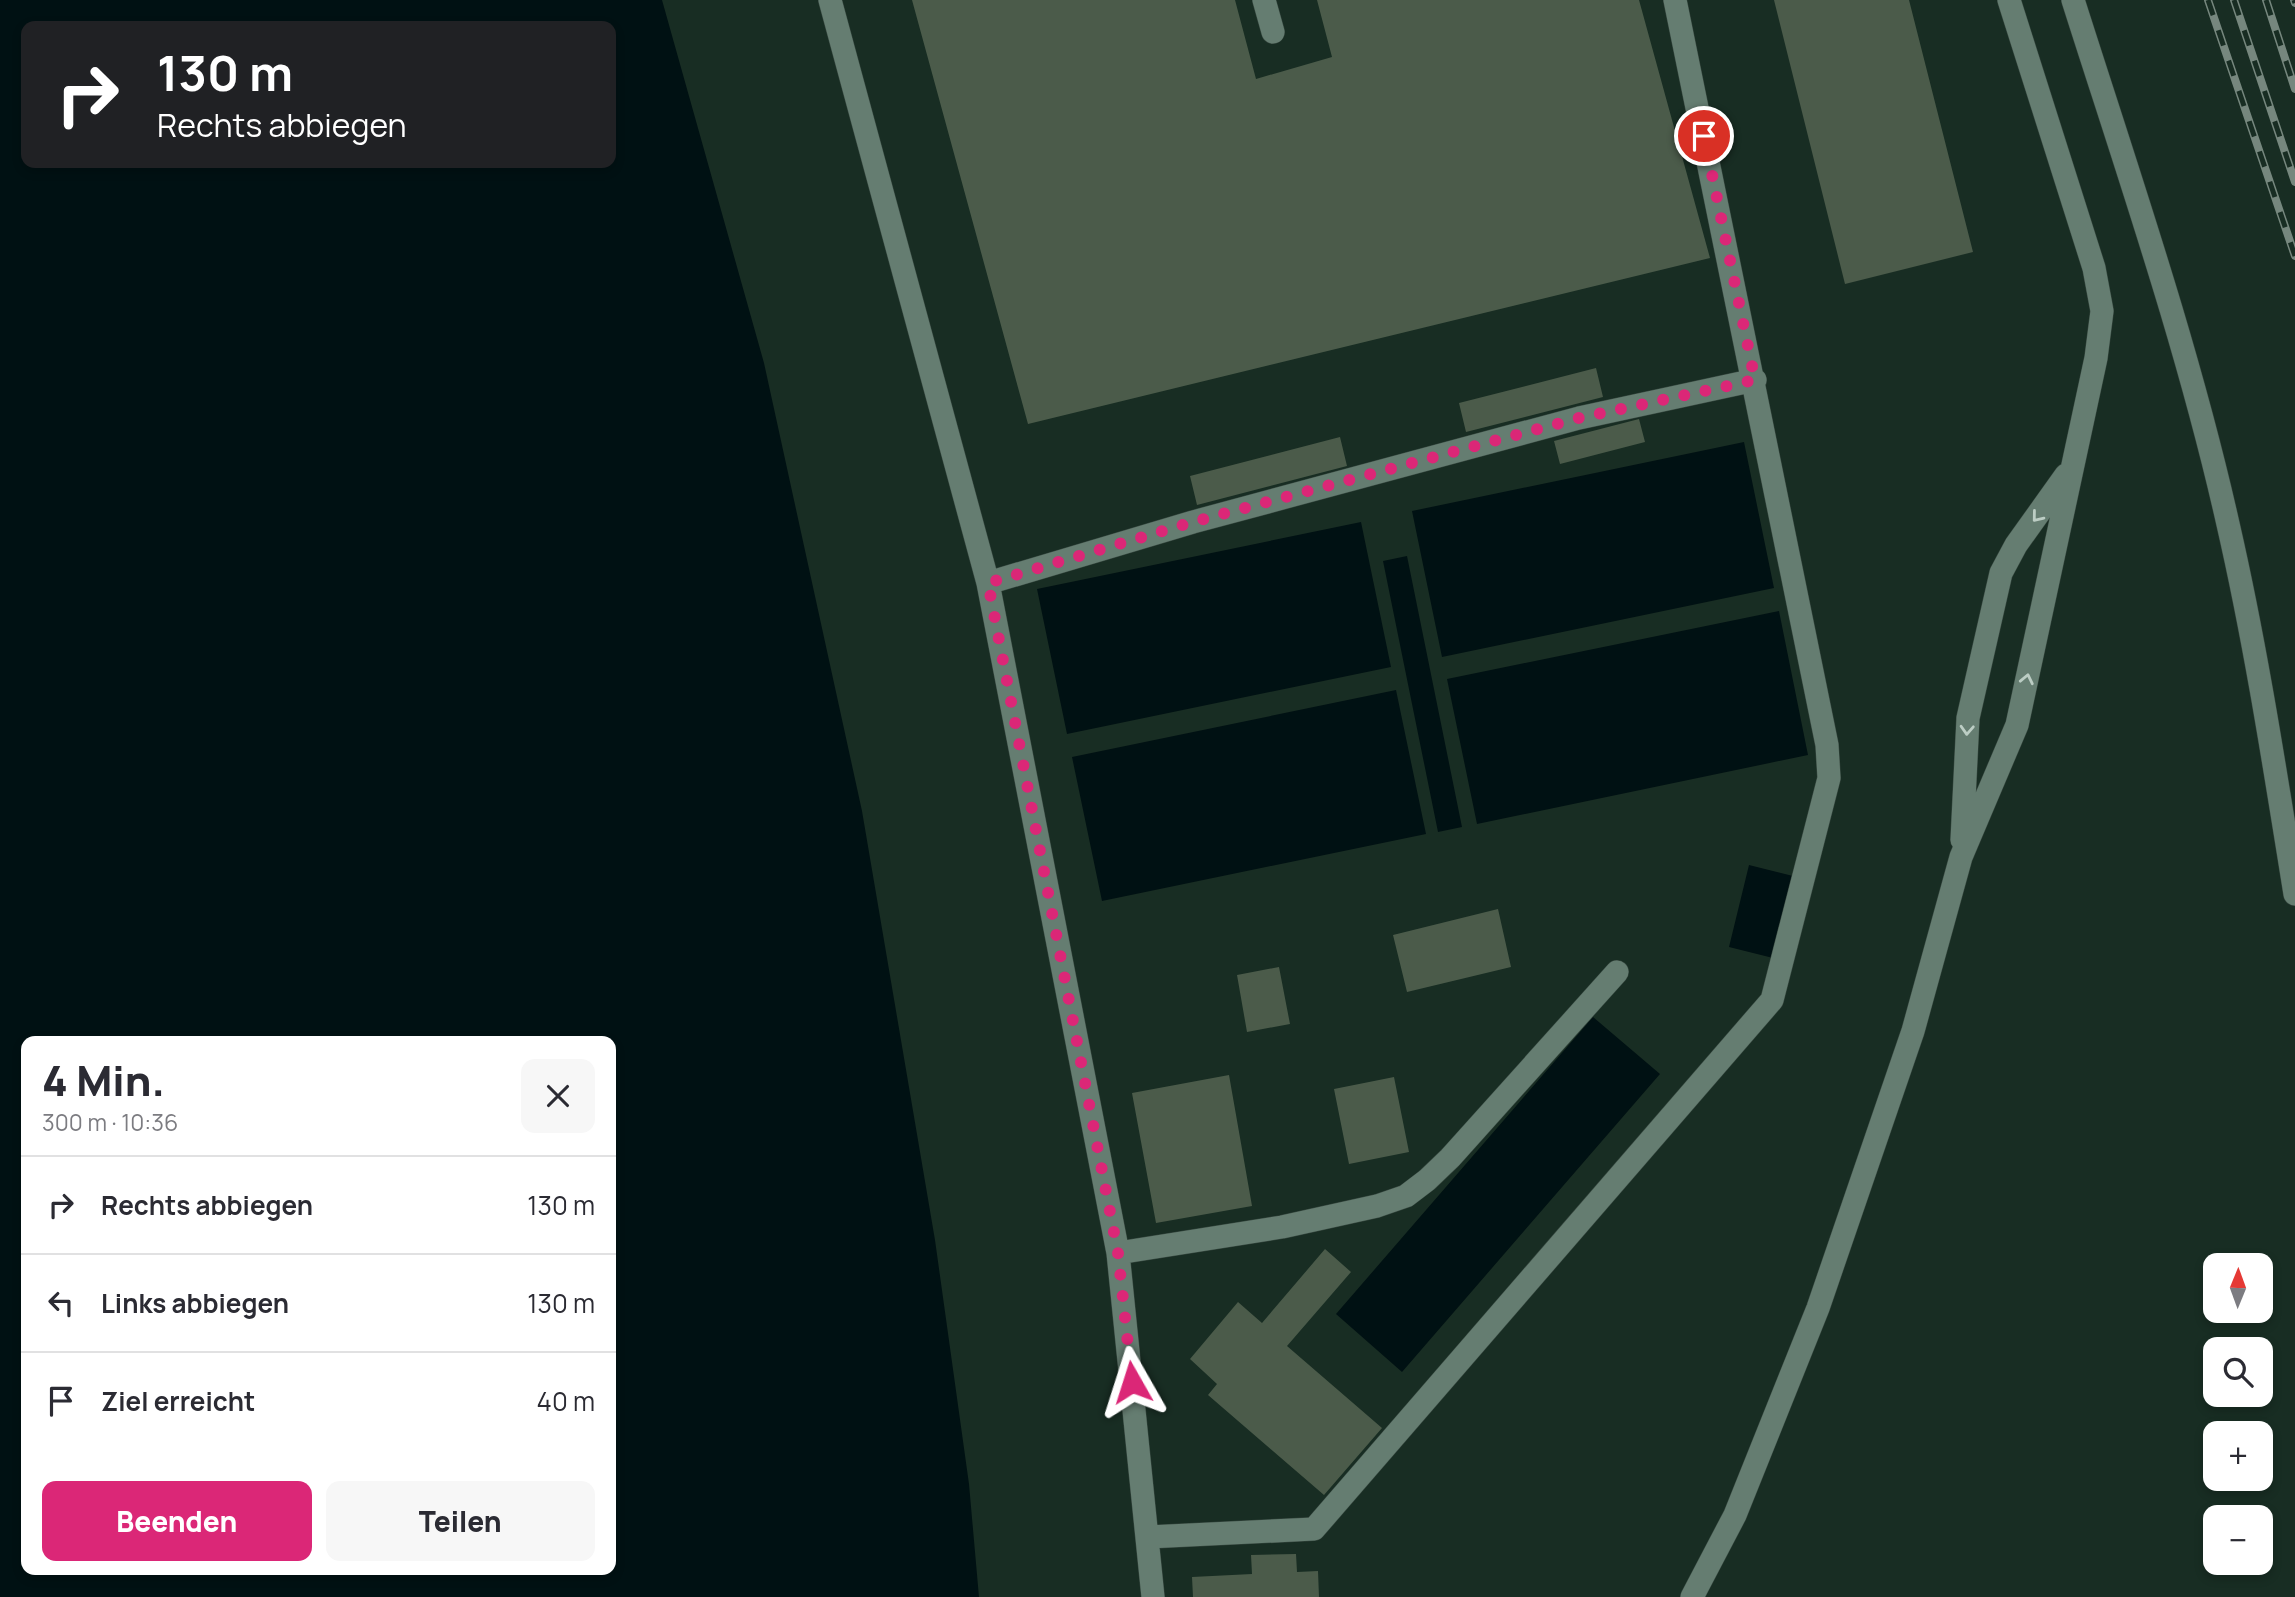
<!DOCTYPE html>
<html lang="de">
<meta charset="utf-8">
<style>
body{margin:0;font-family:Manrope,sans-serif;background:#f7f7f7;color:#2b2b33;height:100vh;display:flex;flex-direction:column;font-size:26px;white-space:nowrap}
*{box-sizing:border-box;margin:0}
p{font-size:23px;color:#7c7c81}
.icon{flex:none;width:38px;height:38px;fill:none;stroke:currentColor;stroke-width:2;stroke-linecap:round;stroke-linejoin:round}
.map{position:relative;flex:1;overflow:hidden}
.sheet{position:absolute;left:21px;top:1036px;width:595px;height:539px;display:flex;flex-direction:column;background:#fff;border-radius:14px;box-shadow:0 4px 10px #0003}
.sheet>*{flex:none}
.banner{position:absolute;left:21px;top:21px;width:595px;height:147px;border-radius:14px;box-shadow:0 4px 10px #0003;background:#202124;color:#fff;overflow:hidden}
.needle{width:46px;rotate:1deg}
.buttons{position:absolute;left:2203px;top:1253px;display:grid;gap:14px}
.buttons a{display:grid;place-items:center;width:70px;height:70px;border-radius:14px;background:#fff;box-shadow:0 4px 10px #0003;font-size:35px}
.pin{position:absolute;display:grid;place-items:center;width:60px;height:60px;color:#fff;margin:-30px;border:4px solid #fff;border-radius:50%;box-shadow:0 2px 7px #0007}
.me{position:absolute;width:77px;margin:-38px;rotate:354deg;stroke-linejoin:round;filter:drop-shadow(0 0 5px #0008)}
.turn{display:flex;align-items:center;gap:24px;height:147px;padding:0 21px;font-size:32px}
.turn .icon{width:91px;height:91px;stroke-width:2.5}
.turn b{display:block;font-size:49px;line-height:60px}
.round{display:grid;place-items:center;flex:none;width:74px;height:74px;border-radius:14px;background:#f7f7f7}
.headline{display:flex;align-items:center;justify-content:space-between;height:119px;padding:0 21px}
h1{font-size:42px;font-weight:800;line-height:52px}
.button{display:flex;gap:14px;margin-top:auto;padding:14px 21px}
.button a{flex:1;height:80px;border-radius:14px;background:#db2777;color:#fff;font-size:28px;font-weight:800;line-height:80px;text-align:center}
.button a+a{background:#f7f7f7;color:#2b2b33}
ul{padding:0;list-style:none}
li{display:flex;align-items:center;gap:21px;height:98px;padding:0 21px;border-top:2px solid #e1e1e2}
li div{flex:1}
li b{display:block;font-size:26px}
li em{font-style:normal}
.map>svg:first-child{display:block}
.water{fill:#001113;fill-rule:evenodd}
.building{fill:#4b5b4a}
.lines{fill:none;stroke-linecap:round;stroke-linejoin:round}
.lane-casing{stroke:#384941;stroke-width:24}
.lane{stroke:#657d71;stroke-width:23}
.rail-casing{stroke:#76877e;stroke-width:8}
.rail{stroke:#182d23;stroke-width:5;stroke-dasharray:16;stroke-linecap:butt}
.oneway{stroke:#bccdc4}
.route{stroke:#db2777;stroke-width:12;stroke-dasharray:0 21.6}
</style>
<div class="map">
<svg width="2295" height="1597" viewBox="0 0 2295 1597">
<rect width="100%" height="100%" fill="#182d23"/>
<!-- water -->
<path class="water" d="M0,0H662L764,363L862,811L935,1240L969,1484L979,1597H0ZM611,26V163H26V26ZM611,1041V1570H26V1041Z
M1744,442L1774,588L1442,657L1412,511Z
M1361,522L1391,667L1067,734L1037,589Z
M1407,556L1462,827L1438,832L1383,561Z
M1779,611L1808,755L1477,824L1447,679Z
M1396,690L1426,834L1102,901L1072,757Z
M1749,865L1793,876L1773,958L1729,947Z
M1593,1017L1660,1074L1402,1372L1336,1314Z"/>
<!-- building -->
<path class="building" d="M912,0H1235L1256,79L1332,57L1317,0H1639L1710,258L1028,424Z
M1774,0H1909L1973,252L1845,284Z
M1596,368L1603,397L1466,432L1459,403Z
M1639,419L1645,442L1560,464L1554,441Z
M1340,437L1347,466L1197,505L1190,476Z
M1498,909L1511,967L1407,992L1393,935Z
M1279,967L1290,1024L1247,1032L1237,975Z
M1229,1075L1252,1206L1156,1223L1132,1093Z
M1394,1077L1409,1152L1349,1164L1334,1089Z
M1325,1249L1351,1272L1287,1346L1382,1428L1324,1495L1208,1395L1217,1384L1190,1359L1238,1302L1262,1323Z
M1296,1554L1297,1572L1318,1571L1319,1597H1193L1192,1577L1252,1574L1251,1555Z"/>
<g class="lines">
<!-- lane casing -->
<g class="lane-casing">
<path id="lane" d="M830,0L988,583L1118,1253L1153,1597
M1264,0L1273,32
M2073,0C2128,173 2188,346 2228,524C2256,646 2275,770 2295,894
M988,583L1193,522L1579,418L1755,380
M1962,840L1968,718L2001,573L2016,545L2066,475
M1118,1253L1282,1227L1377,1206L1406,1196L1427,1180L1450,1158L1617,972
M1148,1537L1314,1529L1772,1000L1829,778L1827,745L1675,0
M1692,1597L1735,1515L1818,1308L1913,1031L1961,857L2017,725L2096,358L2102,311L2094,268L2009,0"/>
</g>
<!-- lane -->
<use href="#lane" class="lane"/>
<!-- rail casing -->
<g class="rail-casing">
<path id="rail" d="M2208,0L2295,256
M2234,0L2295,182
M2266,0L2295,89
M2294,0L2295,3"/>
</g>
<!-- rail -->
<use href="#rail" class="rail"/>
</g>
<!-- one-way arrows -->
<defs><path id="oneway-chevron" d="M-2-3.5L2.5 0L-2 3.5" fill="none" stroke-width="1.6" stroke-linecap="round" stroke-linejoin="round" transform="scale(1.75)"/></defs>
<g class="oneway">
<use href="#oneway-chevron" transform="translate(2037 517) rotate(129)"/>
<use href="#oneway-chevron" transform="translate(2027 679) rotate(-78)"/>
<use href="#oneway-chevron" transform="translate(1967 730) rotate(93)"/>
</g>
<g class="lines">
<!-- route -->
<path class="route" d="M1132,1382L1118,1253L988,583L1193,522L1579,418L1755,380L1704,136"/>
</g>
</svg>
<div class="buttons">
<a><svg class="needle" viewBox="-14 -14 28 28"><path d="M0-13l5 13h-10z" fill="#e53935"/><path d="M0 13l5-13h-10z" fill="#7c7c81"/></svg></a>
<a><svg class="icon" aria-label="search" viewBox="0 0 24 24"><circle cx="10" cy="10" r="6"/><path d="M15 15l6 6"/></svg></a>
<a>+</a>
<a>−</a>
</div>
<div class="pin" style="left:1704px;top:136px;background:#d93025"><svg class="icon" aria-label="arrive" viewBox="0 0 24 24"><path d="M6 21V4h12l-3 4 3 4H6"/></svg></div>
<svg class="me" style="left:1132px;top:1382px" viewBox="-20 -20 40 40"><path d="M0-17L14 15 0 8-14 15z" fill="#db2777" stroke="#fff" stroke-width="4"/></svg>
<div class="banner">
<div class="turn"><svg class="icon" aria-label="right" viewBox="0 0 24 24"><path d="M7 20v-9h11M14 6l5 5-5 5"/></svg><div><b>130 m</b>Rechts abbiegen</div></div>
</div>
<section class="sheet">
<div class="headline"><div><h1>4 Min.</h1><p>300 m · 10:36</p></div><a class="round"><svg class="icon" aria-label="close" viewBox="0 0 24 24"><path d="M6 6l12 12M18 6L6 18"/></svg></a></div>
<ul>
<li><svg class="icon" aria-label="right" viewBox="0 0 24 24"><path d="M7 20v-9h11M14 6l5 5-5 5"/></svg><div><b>Rechts abbiegen</b></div><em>130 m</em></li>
<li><svg class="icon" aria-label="left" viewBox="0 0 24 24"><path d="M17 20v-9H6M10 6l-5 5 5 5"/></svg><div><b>Links abbiegen</b></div><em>130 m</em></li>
<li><svg class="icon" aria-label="arrive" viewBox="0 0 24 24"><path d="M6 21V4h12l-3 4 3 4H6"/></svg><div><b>Ziel erreicht</b></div><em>40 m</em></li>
</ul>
<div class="button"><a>Beenden</a><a>Teilen</a></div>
</section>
</div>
